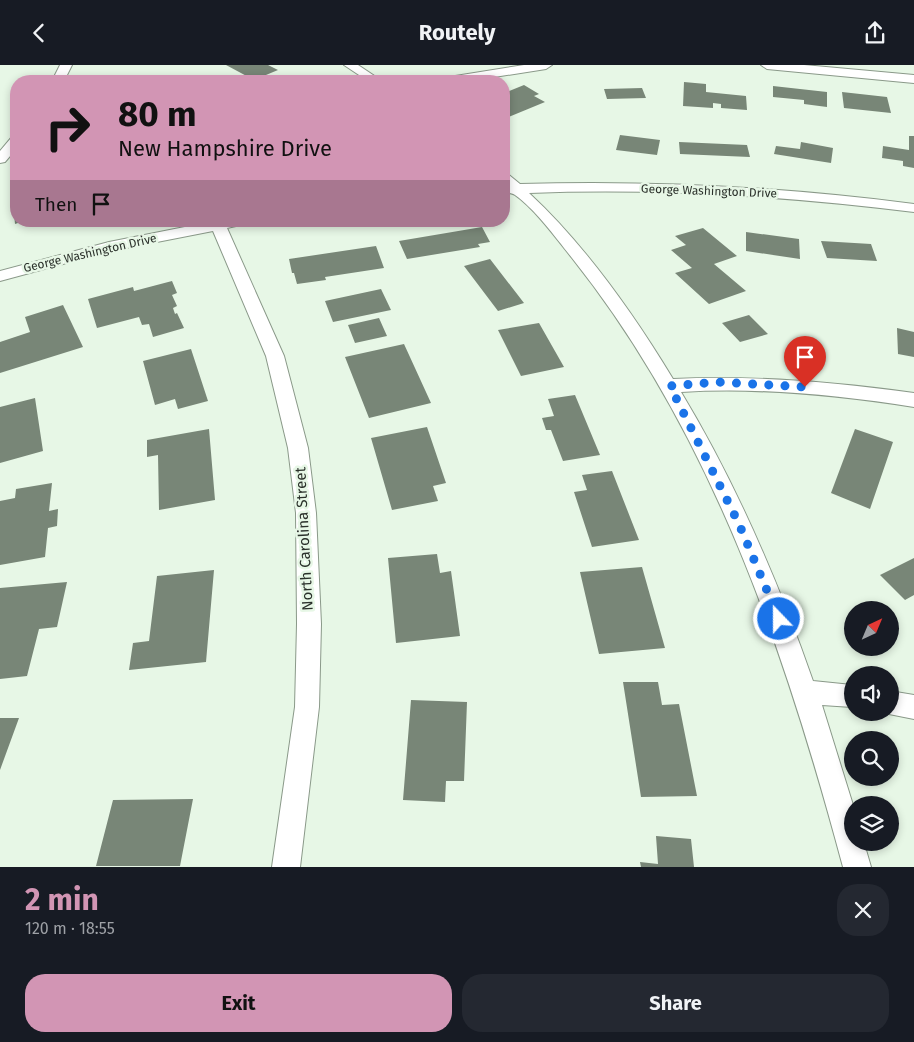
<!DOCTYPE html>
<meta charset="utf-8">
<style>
body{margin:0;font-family:"Fira Sans",sans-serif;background:#242831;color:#f1f3f6;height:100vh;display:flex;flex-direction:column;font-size:19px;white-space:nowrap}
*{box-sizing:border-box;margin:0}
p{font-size:16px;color:#9ea1a6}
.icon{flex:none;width:28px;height:28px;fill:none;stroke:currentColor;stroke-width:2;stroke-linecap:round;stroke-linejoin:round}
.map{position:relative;height:802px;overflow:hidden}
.side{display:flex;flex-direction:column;background:#171b24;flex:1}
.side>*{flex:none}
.hud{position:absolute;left:10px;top:10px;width:500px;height:152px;border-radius:20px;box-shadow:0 2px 8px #0003;background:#d295b4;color:#111;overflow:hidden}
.needle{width:32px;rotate:44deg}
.tools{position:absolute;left:844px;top:536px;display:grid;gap:10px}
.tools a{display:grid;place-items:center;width:55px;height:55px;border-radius:50%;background:#171b24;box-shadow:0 2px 8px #0003;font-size:25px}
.pin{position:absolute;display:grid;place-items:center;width:42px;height:42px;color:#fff;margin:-51px -21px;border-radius:50% 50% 50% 0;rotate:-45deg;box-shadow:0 0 5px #0007}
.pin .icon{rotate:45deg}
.me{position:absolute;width:55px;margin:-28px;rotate:338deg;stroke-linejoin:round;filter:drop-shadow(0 0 4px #0008)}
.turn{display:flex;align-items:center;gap:18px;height:105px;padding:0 25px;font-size:22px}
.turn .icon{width:65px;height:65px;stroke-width:2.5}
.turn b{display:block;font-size:35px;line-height:42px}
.then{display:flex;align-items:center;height:48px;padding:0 25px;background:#0003;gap:10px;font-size:19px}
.round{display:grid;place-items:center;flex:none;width:52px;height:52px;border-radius:20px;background:#242831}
.headline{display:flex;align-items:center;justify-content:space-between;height:85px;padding:0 25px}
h1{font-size:30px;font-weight:700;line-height:38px;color:#d295b4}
.button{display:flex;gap:10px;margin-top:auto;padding:10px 25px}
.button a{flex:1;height:58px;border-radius:20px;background:#d295b4;color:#111;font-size:20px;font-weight:700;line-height:58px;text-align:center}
.button a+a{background:#242831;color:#f1f3f6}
header{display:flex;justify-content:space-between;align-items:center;height:65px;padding:0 25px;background:#171b24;font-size:22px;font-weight:700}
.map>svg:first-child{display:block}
.building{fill:#788677}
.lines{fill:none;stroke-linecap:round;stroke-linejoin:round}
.minor-casing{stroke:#8a9989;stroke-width:2}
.minor{fill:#fff;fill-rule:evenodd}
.route{stroke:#1a73e8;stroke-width:9;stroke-dasharray:0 16.2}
.labels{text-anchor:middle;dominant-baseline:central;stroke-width:5;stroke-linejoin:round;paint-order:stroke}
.far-street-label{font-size:12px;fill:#2b312b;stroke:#e7f7e6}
.street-label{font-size:15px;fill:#2b312b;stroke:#e7f7e6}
</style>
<header><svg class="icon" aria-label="back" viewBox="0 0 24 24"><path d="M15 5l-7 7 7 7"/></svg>Routely<svg class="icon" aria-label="share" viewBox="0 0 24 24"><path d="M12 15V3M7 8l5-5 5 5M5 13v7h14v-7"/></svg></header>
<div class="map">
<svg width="914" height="802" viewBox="0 0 914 802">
<rect width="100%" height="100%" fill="#e7f7e6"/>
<!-- building -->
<path class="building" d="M226,0H268L278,5L254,15Z
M142,11L141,16H121L122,12Z
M684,17L706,19V27L746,31L747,45L721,43V39L713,38V43L683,41Z
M524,20L539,29L534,31L545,37L506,53L504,52V38L508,36L504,34V28Z
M773,21L827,27V42L804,39V35L773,32Z
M642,23L646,33L607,34L604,24Z
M842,27L887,32L891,48L844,43Z
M620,70L660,75L657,90L616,85Z
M909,71H914V103L903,101V96L882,93L883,81L909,85Z
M679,77L747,80L750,92L680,89Z
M801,77L833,83L831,98L774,89L776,81L800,84Z
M16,138V156L21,157L15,159L13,139Z
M482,162L490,177L478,179L480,182L407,194L399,176Z
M703,163L737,191L714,199L746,226L709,239L675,208L692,203L671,185L686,180L675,171Z
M746,167L799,174L800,194L746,186Z
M821,176L871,179L877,196L827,193Z
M376,181L384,203L325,212L326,215L297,219L294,208H292L289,194Z
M490,194L524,238L498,246L464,201Z
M172,216L177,228L172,230L177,241L173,243L175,249L177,248L184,263L153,272L149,259L142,260L139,252L97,263L88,234L133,222L134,226Z
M381,224L391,245L333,257L325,236Z
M63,240L83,282L0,308V277L30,267L25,252Z
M749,250L768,269L740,277L722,258Z
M379,253L387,271L355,278L348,260Z
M539,258L564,302L521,311L498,265Z
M897,263L914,267V292L898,289Z
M404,279L431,338L369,353L345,292Z
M191,284L208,336L178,344L175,334L155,340L143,296Z
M575,330L600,390L563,396L551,365H546L542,353L554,351L548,334Z
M35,333L43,386L0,398V342Z
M427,362L446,418L433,421L438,436L392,445L371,373Z
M209,364L215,435L159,445L158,390L147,392V375Z
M855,364L893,377L870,444L831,428Z
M612,406L639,475L592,482L574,427L587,425L582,410Z
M52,418L49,446L58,444L57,461L48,463L45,492L0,500V436L15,433L16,424Z
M437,489L440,508L451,506L460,571L396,578L388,493Z
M914,493V530L905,535L880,510Z
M642,502L665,583L599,589L580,507Z
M214,505L206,597L129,605L133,578L149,576L157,511Z
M67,517L57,562L39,564L27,611L0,614V523Z
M623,617H658L662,640L679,639L697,731L641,732Z
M411,635L467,637L464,716H446L445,737L403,735Z
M0,653H19L0,705Z
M193,734L180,801H96L113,735Z
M656,771L691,774L694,802H641L640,797L658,799Z"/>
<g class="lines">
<!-- minor casing -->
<g class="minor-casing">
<path id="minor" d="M60,0H72L64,16H52Z
M344,0H358L382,16H368Z
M524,0H552L546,4L469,16H443L449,12Z
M761,0H804L914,10V18L767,4Z
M16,72V84L5,97L0,98V86L11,73Z
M504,109L509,110L520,119C652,115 783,122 914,139V147C786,131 658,123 529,128C586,181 633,248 673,314C754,310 834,317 914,328V342C837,330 759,322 681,327C736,418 778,516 813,616L852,620V642L822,640L853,740L852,778H864L871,802H843C785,586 713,370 572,193C557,174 534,143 515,130C512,128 508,128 504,127Z
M215,156H247L245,159L227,163L284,291L308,383L316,448L321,559L319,642L300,802H272L295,642L297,559L296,448L288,383L266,291L213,166L111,186L0,216V206L109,177Z
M890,626L914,630V654L884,648H890Z"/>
</g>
<!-- minor -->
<use href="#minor" class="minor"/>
</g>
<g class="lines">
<!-- route -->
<path class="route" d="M779,554L739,459L670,321L718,317L805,322"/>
</g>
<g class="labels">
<!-- far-street labels -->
<g class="far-street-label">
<text transform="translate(709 126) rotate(2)">George Washington Drive</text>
<text transform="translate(90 188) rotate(-13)">George Washington Drive</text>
</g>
<!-- street labels -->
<g class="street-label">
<text transform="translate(304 474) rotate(-93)">North Carolina Street</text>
</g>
</g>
</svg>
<div class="tools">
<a><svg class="needle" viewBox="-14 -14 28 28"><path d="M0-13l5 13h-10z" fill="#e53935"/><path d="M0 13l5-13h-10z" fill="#9ea1a6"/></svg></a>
<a><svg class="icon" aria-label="sound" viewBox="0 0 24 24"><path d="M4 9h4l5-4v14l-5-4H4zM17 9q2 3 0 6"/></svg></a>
<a><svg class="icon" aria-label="search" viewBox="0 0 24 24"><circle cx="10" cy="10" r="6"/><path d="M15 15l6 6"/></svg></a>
<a><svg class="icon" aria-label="layers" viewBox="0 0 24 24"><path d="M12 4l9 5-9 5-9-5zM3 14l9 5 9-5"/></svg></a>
</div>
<div class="pin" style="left:805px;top:322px;background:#d93025"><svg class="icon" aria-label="arrive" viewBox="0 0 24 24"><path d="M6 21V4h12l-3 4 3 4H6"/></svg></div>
<svg class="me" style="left:779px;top:554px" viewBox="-20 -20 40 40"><circle r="17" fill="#1a73e8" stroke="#fff" stroke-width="3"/><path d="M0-11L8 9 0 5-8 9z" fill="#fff"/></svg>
<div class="hud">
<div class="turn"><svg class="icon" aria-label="right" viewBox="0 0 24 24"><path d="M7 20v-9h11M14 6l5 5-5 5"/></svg><div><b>80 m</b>New Hampshire Drive</div></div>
<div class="then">Then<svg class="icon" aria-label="arrive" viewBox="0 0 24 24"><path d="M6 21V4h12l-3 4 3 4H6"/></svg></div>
</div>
</div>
<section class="side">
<div class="headline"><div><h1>2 min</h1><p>120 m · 18:55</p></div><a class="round"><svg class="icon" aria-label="close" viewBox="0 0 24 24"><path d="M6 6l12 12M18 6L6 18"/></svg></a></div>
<div class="button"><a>Exit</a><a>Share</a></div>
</section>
